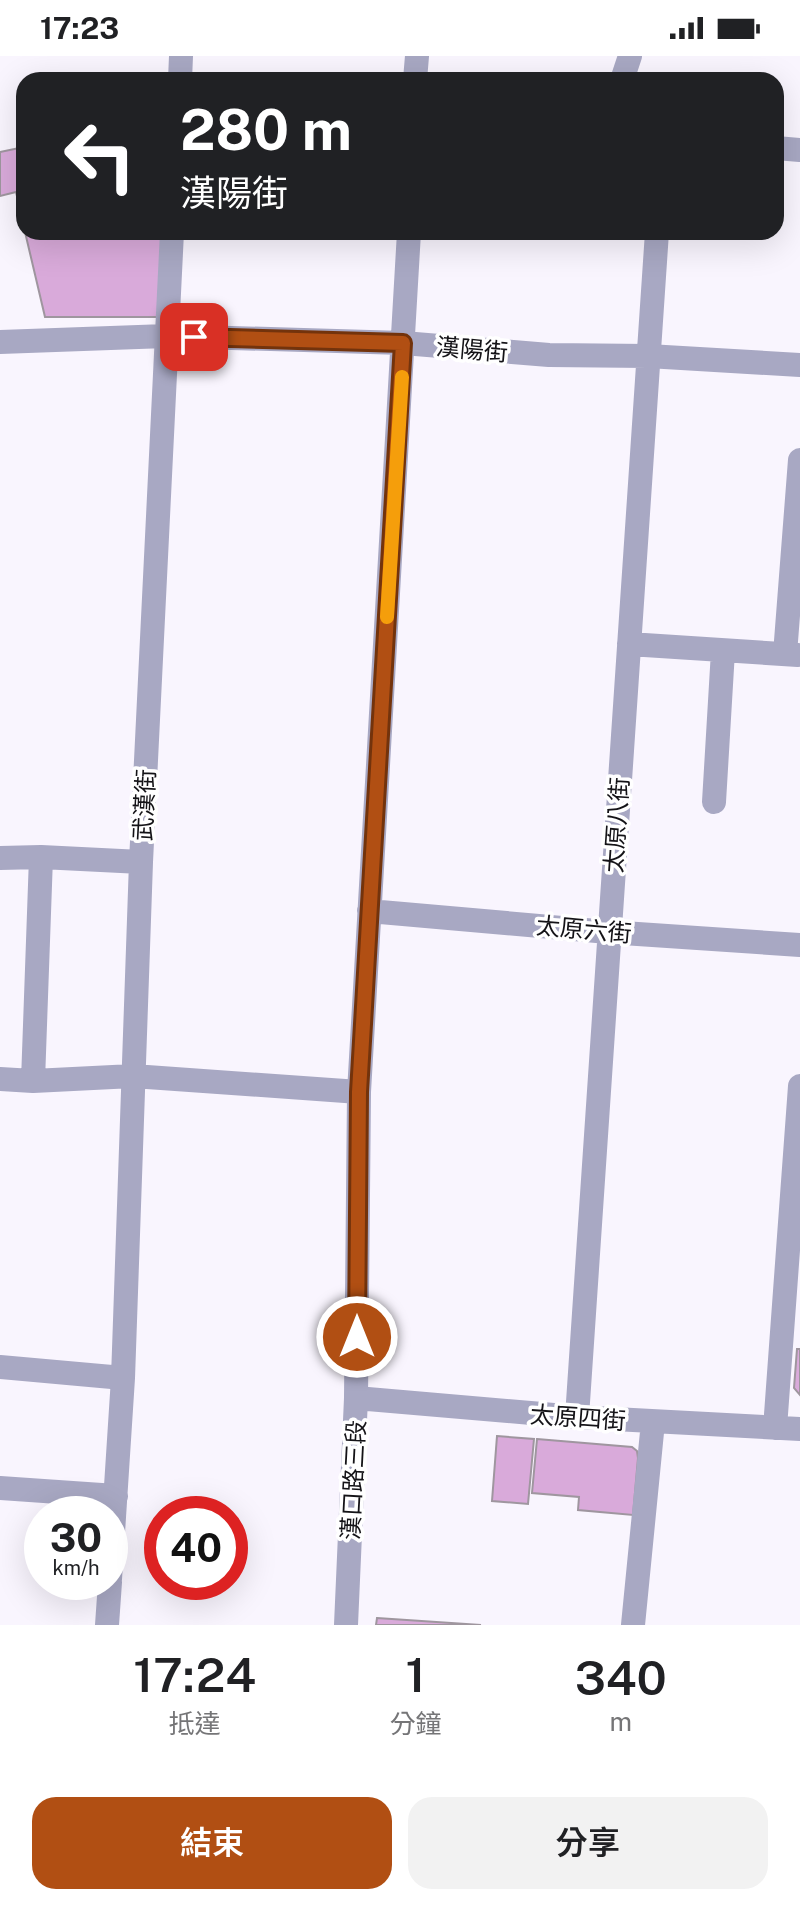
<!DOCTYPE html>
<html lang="zh-TW">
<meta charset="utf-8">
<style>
body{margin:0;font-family:"Public Sans","Noto Sans TC",sans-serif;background:#f2f2f2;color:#202124;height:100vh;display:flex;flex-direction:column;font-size:30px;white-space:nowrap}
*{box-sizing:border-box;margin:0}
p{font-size:26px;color:#757577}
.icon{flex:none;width:44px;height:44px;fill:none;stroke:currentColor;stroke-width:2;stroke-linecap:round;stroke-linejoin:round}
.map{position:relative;height:1569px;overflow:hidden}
.sheet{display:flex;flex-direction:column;background:#fff;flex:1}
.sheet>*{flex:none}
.guide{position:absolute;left:16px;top:16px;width:768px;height:168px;border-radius:24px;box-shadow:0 8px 32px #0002;background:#202124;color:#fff;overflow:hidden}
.speed{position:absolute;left:24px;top:1440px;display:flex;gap:16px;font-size:40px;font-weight:700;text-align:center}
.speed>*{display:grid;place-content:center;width:104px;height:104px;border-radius:50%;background:#fff;box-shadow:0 8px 32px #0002;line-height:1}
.speed small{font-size:20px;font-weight:400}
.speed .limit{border:12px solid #d22;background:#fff;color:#111}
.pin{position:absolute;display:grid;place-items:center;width:68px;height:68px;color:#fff;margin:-34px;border-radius:16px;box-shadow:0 4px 12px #0006}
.me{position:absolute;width:88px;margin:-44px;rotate:0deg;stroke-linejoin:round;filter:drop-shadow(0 0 6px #0008)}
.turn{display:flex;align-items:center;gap:28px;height:168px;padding:0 32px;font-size:36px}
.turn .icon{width:104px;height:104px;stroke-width:2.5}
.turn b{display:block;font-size:56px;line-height:68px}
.eta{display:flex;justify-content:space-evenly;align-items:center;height:136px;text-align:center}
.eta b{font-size:48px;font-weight:600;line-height:56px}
.action{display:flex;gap:16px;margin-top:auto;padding:16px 32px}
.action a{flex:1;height:92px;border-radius:24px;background:#b14f13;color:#fff;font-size:32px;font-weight:600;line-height:92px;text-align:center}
.action a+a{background:#f2f2f2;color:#202124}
.status{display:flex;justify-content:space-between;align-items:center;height:56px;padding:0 40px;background:#fff;direction:ltr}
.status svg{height:22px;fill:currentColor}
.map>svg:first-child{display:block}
.building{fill:#d9aada;stroke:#9f969f;stroke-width:2}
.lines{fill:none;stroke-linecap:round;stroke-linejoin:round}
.minor{stroke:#a8a8c3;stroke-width:24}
.route-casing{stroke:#73330c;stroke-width:20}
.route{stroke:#b14f13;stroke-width:14}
.slow{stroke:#f59e0b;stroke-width:14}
.labels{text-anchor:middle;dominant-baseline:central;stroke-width:7;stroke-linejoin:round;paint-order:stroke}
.street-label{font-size:24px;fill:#141317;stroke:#fff}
</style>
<div class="status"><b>17:23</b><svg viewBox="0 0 49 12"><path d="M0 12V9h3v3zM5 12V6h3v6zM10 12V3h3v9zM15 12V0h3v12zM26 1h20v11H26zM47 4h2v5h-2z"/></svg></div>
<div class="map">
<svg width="800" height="1569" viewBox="0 0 800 1569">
<rect width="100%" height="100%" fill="#f9f5fe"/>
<!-- building -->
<path class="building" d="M24,91V170L16,136L0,140V96Z
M25,176H166L161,261H45Z
M797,1293H800V1339L794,1332Z
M497,1380L534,1383L528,1448L492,1445Z
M537,1383L632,1391L637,1395L638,1402L633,1459L578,1454L579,1441L532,1437Z
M377,1562L481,1569H376Z"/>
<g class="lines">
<!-- minor -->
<path class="minor" d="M180,24L181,0
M415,24L417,0
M622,24L630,0
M776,92L800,94
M0,286L166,280L403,287L549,299L648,300L800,309
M629,588L798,599
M785,598L800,404
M714,746L723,595
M0,802L41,801L141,806
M369,855L608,876L800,889
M0,1023L33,1025L133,1020L359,1036
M33,1025L41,801
M0,1311L123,1322
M356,1342L577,1361L800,1373
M577,1361L657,176
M775,1372L800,1030
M0,1432L116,1440
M110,1523L123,1322L141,806L172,176
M107,1569L110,1526
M346,1569L356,1342L359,1036L409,176
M633,1569L653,1366"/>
</g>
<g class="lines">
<!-- route casing -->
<g class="route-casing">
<path id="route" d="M194,281L403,287L359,1036L357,1281"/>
</g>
<!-- route -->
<use href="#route" class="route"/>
<!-- slow -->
<path class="slow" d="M387,561L402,321"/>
</g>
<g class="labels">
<!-- street labels -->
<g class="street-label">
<text transform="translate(472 293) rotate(5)">漢陽街</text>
<text transform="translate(144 749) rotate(-87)">武漢街</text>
<text transform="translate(616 769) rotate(-86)">太原八街</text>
<text transform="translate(584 873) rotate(5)">太原六街</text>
<text transform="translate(578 1361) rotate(4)">太原四街</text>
<text transform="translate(353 1424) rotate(-87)">漢口路三段</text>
</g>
</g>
</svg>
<div class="speed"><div>30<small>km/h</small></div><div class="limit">40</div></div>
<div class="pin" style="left:194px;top:281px;background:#d93025"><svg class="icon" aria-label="arrive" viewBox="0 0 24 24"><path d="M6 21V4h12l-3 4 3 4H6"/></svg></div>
<svg class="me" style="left:357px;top:1281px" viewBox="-20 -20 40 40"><circle r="17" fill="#b14f13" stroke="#fff" stroke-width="3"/><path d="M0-11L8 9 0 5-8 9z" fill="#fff"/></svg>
<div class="guide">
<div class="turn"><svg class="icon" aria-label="left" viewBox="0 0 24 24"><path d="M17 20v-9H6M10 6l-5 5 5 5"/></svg><div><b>280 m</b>漢陽街</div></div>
</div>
</div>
<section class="sheet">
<div class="eta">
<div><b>17:24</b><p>抵達</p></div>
<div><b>1</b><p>分鐘</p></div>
<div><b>340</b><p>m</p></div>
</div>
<div class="action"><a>結束</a><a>分享</a></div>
</section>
